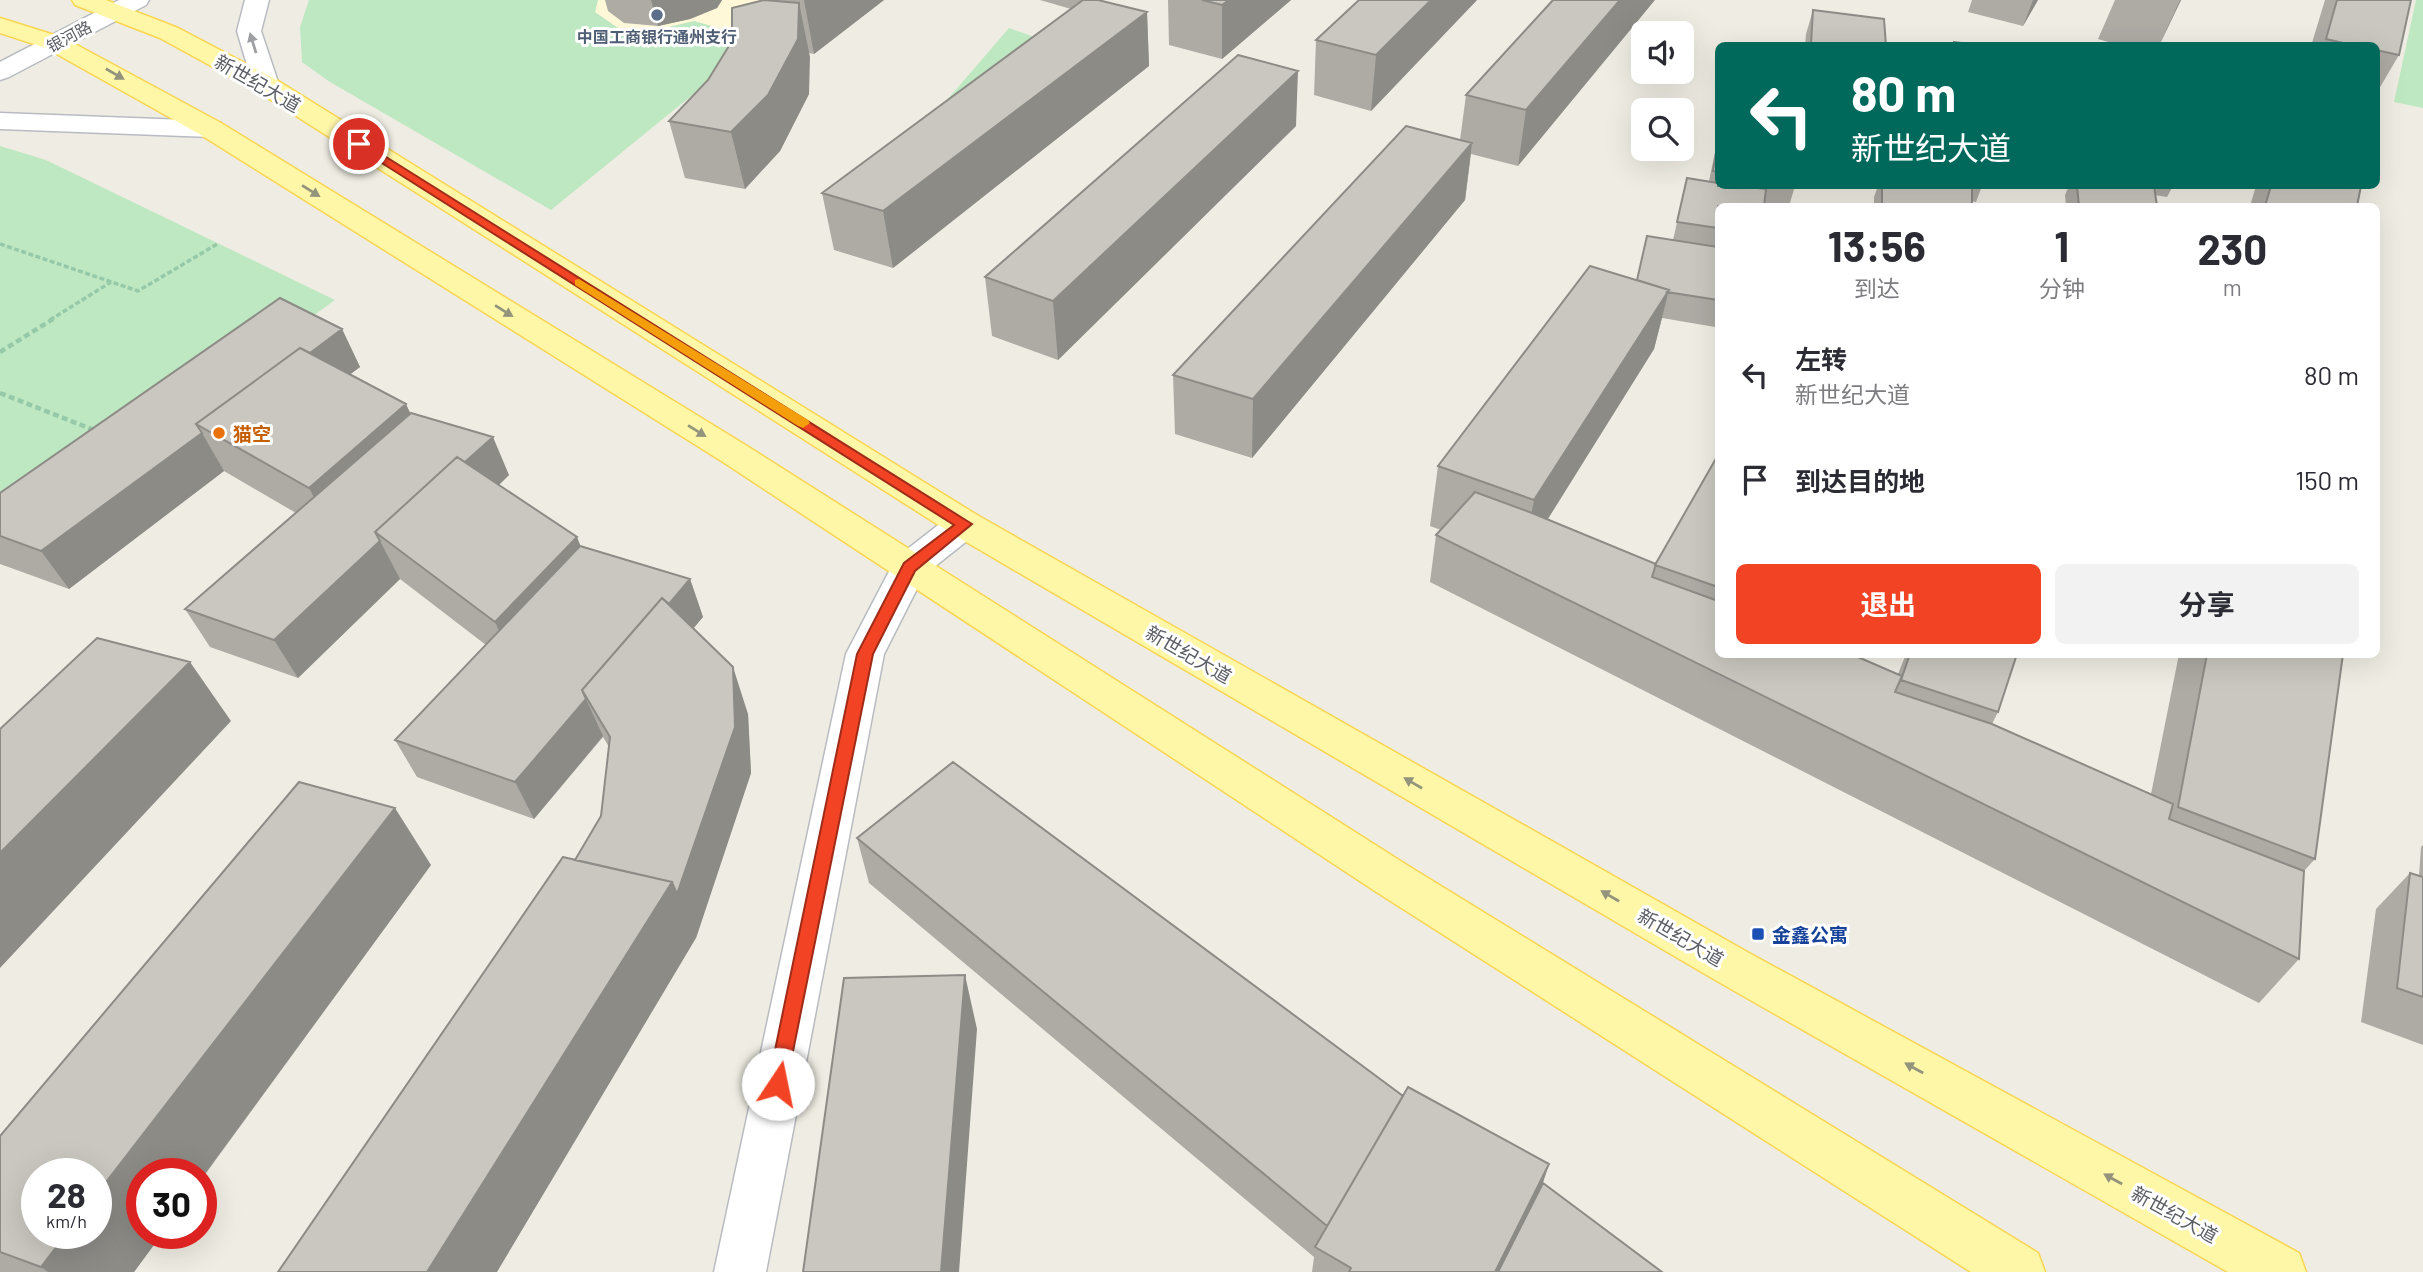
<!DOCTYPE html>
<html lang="zh">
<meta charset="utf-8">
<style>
body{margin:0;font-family:Barlow,"Noto Sans SC",sans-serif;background:#f2f2f3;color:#2b2b33;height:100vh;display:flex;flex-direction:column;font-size:26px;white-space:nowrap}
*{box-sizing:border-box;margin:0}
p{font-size:23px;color:#7c7c81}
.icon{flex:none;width:38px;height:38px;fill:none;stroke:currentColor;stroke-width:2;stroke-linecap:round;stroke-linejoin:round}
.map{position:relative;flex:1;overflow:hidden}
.drawer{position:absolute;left:1715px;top:203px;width:665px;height:455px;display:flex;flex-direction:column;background:#fff;border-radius:10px;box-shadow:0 7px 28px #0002}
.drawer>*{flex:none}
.banner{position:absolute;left:1715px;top:42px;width:665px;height:147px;border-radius:10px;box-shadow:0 7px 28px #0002;background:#00695c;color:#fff;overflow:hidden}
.fabs{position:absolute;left:1631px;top:21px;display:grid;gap:14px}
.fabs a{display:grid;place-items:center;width:63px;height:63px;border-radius:10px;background:#fff;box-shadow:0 7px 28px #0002;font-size:35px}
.speed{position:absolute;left:21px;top:1158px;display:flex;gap:14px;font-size:35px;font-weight:700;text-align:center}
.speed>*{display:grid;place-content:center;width:91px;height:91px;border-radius:50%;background:#fff;box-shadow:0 7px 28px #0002;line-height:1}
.speed small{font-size:18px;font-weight:400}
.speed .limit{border:10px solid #d22;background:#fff;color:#111}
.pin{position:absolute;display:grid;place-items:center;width:60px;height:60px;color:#fff;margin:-30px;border:4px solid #fff;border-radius:50%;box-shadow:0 2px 7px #0007}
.me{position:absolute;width:77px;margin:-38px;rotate:11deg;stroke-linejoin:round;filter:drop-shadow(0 0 5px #0008)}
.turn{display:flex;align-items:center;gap:24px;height:147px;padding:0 21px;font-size:32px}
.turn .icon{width:91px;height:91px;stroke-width:2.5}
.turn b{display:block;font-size:49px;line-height:60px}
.eta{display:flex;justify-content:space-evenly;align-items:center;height:119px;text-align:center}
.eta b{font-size:42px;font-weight:700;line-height:49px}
.action{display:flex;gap:14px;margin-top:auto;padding:14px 21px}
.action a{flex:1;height:80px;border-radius:10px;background:#f34325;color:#fff;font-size:28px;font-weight:700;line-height:80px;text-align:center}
.action a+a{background:#f2f2f3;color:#2b2b33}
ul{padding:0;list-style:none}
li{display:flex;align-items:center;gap:21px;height:105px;padding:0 21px}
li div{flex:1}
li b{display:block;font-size:26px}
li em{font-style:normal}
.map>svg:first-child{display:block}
.commercial{fill:#fff8d8}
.green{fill:#bee8c1}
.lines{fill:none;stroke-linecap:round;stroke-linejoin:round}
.street-casing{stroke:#b8bbc0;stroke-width:3}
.secondary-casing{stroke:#b8bcc2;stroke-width:3}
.primary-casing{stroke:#f9d551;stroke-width:3}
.path-far1{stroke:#96c9a8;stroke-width:3.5;stroke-dasharray:5 2.5;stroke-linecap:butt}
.path{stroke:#96c9a8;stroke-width:4.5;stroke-dasharray:6 3.5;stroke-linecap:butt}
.street{fill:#fff;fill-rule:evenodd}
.secondary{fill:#fff;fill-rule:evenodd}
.primary{fill:#fff7a8;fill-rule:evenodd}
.wall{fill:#aeaba5}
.shaded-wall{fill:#8d8b86}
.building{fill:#cac7c0;stroke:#8d8b86;stroke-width:2}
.oneway{fill:#9d9fa3}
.oneway2{fill:#94947c}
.route{fill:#f34325;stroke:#9e2c18;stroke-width:2}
.slow{fill:#f59e0b}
.service-dot{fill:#5c6f8a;stroke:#fff;stroke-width:2.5}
.food-dot{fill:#e8710a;stroke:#fff;stroke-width:2.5}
.transit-dot{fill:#1a4fb4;stroke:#fff;stroke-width:2.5}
.labels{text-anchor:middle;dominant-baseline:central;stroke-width:6;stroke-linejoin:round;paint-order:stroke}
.far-street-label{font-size:16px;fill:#5b5f65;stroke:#fff}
.far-service-label{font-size:16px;font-weight:bold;fill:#4e5e75;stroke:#fff}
.street-label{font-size:19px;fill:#5b5f65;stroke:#fff}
.food-label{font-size:19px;font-weight:bold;fill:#c56008;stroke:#fff;text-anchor:start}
.transit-label{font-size:19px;font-weight:bold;fill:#164399;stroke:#fff;text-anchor:start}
</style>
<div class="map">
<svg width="2423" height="1272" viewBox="0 0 2423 1272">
<rect width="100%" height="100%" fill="#efede3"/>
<!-- commercial -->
<path class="commercial" d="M598,0H813L760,40L694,21L656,30L618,28L595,12Z"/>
<!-- green -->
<path class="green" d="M309,0H598L595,12L618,28L656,30L694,21L760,40L551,210L330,82L302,62L300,27Z
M2416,0H2423V108L2394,102Z
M1009,28L1071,50L922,129Z
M0,146L46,160L335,300L2,541L0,540Z"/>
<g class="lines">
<!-- street casing -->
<g class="street-casing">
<path id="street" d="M964,512L977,515L982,524L977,533L924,575L884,654L766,1272H714L846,654L896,558L951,515Z"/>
</g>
<!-- secondary casing -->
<g class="secondary-casing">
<path id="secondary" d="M119,0H149L146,5L9,77L0,80V62Z
M245,0H269L261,31L279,85L275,91L266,93L257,91L253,85L237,31Z
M0,113L211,121L221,123L225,129L221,135L211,137L0,129Z"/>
</g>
<!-- primary casing -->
<g class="primary-casing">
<path id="primary" d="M72,0H106L178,28L275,79L977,515L1749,953L2299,1253L2306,1272H2228L1717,981L951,533L257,91L160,38L75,5Z
M0,18L64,38L221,123L747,446L1410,867L2038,1253L2045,1272H1971L1378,893L723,462L201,135L46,48L0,33Z"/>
</g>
<!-- path-far1 -->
<path class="path-far1" d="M0,244L138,291L219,243
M50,320L111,282"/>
<!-- path -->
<path class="path" d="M0,352L53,319
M0,393L94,430"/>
<!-- street -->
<use href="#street" class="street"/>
<!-- secondary -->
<use href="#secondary" class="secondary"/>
<!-- primary -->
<use href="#primary" class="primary"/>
</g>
<!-- wall -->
<path class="wall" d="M605,0H722L717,8L690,19L658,26L624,23L608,11Z
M761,0H884L814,54L809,53V94L780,151L745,189L685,178L669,121L708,80Z
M1040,0H1099L1147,12L1149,66L893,268L834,250L822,193L1071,9Z
M1168,0H1291L1222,59L1169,45Z
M1477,0L1371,111L1314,95L1316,40Z
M1553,0L1518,166L1471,154L1465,200L1252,458L1175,434L1173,375L1460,140L1466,95Z
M1972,0H2038L2023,26L1968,12Z
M2115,0H2181L2159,46H2122L2098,39Z
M2325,0H2411L2399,55L2376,94V46H2311Z
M1813,10L1886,46H1805L1806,34Z
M1296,126L1058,360L992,336L985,277Z
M1718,138V186H1795L1789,206L1764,204L1718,206V314L1715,327L1662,318L1654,349L1548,519L1656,564L1718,455V654L1898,674L1906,654H2017L1998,712L1992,724L2151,794L2179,654H2343L2315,859L2304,871L2299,959L2259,1003L1430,582L1436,535L1441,530L1430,526L1438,466L1637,280L1673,240L1687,178L1709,181Z
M1878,186H1982L1976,202L1972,201V206H1874V197Z
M2069,186H2173L2167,197L2155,195L2157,206H2066L2065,195Z
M2256,186H2361L2357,206H2250Z
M342,329L360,367L350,374L509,475L499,485L580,546L690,579L703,617L693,628L748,714L751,773L696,938L575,860L601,816L609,747L603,737L534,819L417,777L395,740L486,645L400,579L298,678L210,647L185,609L296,513L224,471L69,589L0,564V493Z
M857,838L1549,1164L1543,1183L1662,1272H1312L1314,1257L869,883Z
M2423,845V1045L2361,1022L2376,909L2410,873L2419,876L2421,847Z
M431,865L134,1272H0V1136Z"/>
<!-- shaded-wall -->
<path class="shaded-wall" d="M651,0H722L717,8L690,19L658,26Z
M804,0H884L814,54Z
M1229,0H1291L1222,59V5Z
M1431,0H1477L1371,111L1376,55Z
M1620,0H1655L1518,166L1526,110Z
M2033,0H2038L2023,26Z
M2180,0H2181L2159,46Z
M799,3L810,57L809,94L780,151L745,189L731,132Z
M1147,12L1149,66L893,268L883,211Z
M1298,71L1296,126L1058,360L1053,301Z
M1472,143L1465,200L1252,458L1253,399Z
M1669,290L1654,349L1522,560L1534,500Z
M342,329L360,367L247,453L206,429Z
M406,404L428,451L335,536L309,488Z
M202,433L224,471L69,589L41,551Z
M493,437L509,475L417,563L384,538Z
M577,537L596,584L517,669L495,622Z
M380,541L400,579L298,678L274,640Z
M690,579L703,617L607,732L587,698Z
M190,662L231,721L0,968V853Z
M733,667L748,714L751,773L696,938L497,1272H427Z
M586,699L603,736L534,819L515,782Z
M395,808L431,865L201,1179V1174H142V1234H162L134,1272H48L41,1267L66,1234H96V1195Z
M965,975L977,1029L959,1272H941Z
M1549,1164L1532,1214L1503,1272H1495Z"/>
<!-- building -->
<path class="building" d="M764,0L799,3L798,39L768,95L731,132L669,121L708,80L732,41V8Z
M1083,0H1098L1147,12L883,211L822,193Z
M1202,0H1229L1222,5Z
M1359,0H1431L1376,55L1316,40Z
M1553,0H1620L1526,110L1466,95Z
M2337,0H2411L2399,55L2376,50V46H2356L2326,39Z
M1813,10L1884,19L1886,46H1827L1811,44Z
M1954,42L1985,46H1954Z
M1238,55L1298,71L1053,301L985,277Z
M1406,126L1472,143L1253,399L1173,375Z
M1718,141V172L1713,171Z
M1687,178L1718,183V186H1740L1766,189L1764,206H1718V228L1677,222Z
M1882,186H1972V206H1882Z
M2077,186H2154L2157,206H2079Z
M2271,186H2361L2357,206H2265Z
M1647,236L1718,247V300L1667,292L1669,290L1637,280Z
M1590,266L1669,290L1534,500L1438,466Z
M280,298L342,329L310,353L300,348L196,424L202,433L41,551L0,536V493Z
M300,348L406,404L309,488L196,424Z
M411,413L493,437L465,462L457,457L375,532L380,541L274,640L185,609Z
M1718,455V587L1655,565Z
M457,457L577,537L495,622L375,532Z
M1475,492L1532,513L1656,564L1652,577L1718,601V654H1851L1902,676L1895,692L1992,724L2173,804L2169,819L2304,871L2299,959L1436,535Z
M580,546L690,579L669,604L662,598L582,690L586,699L515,782L395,740Z
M662,598L733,667L735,727L677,894L672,882L575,860L601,816L610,737L582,690Z
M97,638L190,662L0,853V729Z
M1910,654H2017L1998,712L1901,680Z
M2207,654H2343L2315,859L2178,807Z
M953,762L1403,1096L1327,1226L857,838Z
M299,782L395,808L96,1195V1174H37V1234H66L41,1267L0,1252V1136Z
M563,857L672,882L427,1272H278Z
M2410,873L2423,877V997L2397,988Z
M965,975L941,1272H803L844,978Z
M1408,1087L1549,1164L1495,1272H1349L1351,1268L1315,1247Z
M1543,1183L1662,1272H1498Z"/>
<!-- one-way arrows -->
<defs><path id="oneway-solid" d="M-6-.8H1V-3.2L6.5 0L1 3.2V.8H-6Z" transform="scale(1.75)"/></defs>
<use class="oneway" href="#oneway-solid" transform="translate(253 43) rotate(-107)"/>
<g class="oneway2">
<use href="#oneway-solid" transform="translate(115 74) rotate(30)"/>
<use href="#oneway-solid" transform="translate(311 191) rotate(32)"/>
<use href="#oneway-solid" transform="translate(504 311) rotate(32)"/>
<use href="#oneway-solid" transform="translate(697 431) rotate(32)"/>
<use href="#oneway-solid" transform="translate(1413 783) rotate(-150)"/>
<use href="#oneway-solid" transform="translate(1610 896) rotate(-150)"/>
<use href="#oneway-solid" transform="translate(1914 1068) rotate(-151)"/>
<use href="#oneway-solid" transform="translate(2113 1179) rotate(-151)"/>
</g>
<!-- route -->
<path class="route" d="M359,140L972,524L915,571L873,654L785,1091L778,1093L771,1091L768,1084L857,654L904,563L954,525L355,146V141Z"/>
<!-- slow -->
<path class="slow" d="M579,279L808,420L810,423L803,428L798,426L575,285V280Z"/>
<!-- markers -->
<circle class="service-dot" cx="657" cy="15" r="7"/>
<circle class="food-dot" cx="219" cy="433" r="7"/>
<rect class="transit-dot" x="1751" y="927" width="14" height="14" rx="3.5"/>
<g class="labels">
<!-- far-street labels -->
<g class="far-street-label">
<text transform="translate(69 36) rotate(-28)">银河路</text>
</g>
<!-- far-service labels -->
<g class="far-service-label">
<text x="657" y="36">中国工商银行通州支行</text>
</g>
<!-- street labels -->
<g class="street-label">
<text transform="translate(258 83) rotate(30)">新世纪大道</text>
<text transform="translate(1189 654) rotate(30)">新世纪大道</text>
<text transform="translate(1681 937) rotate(30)">新世纪大道</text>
<text transform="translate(2175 1214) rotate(29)">新世纪大道</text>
</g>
<!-- food labels -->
<g class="food-label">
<text x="233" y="433">猫空</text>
</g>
<!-- transit labels -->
<g class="transit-label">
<text x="1772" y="934">金鑫公寓</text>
</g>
</g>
</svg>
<div class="fabs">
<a><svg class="icon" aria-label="sound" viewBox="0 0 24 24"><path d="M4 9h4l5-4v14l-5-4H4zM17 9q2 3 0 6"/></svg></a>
<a><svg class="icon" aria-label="search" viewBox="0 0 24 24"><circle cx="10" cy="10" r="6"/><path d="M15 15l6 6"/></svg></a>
</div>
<div class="speed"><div>28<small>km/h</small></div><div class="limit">30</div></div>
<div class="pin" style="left:359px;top:144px;background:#d93025"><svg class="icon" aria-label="arrive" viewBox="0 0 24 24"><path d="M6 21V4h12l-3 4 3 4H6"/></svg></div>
<svg class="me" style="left:778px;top:1084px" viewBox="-20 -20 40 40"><circle r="19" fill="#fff"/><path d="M0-13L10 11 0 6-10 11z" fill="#f34325"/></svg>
<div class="banner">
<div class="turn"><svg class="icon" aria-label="left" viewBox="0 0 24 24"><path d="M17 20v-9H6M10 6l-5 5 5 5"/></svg><div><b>80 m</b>新世纪大道</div></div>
</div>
<section class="drawer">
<div class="eta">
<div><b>13:56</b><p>到达</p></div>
<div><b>1</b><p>分钟</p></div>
<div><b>230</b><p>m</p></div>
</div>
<ul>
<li><svg class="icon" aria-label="left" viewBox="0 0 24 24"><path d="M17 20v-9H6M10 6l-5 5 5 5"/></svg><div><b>左转</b><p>新世纪大道</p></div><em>80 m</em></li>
<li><svg class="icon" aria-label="arrive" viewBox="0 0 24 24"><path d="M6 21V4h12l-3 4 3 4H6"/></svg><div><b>到达目的地</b></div><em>150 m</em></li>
</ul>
<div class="action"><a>退出</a><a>分享</a></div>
</section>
</div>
